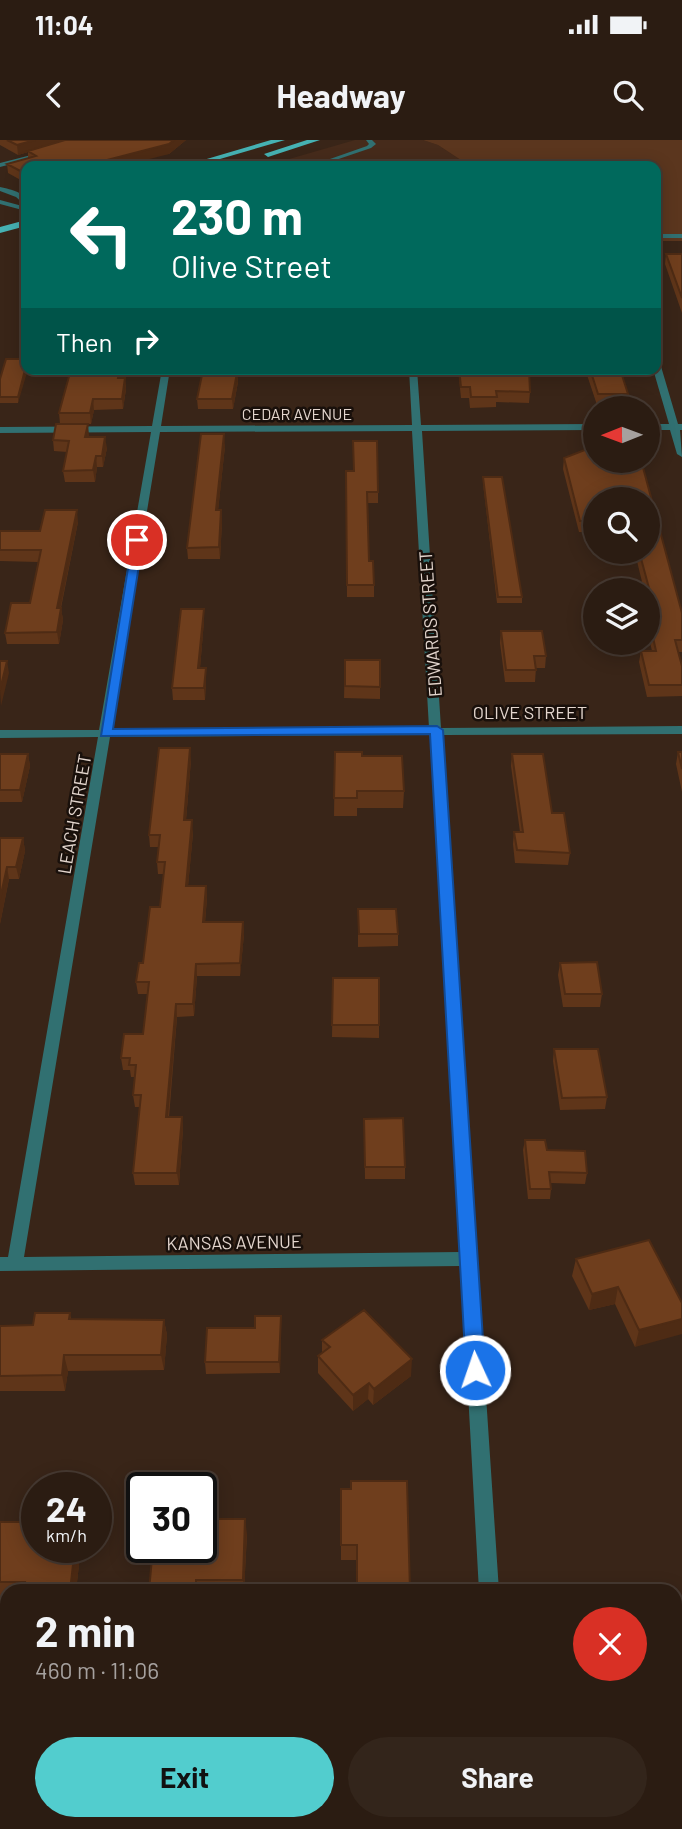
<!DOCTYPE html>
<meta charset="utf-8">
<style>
body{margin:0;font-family:Barlow,sans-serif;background:#33251b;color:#f1f3f6;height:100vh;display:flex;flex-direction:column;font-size:26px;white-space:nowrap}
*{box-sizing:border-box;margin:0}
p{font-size:23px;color:#a6a19f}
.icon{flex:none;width:38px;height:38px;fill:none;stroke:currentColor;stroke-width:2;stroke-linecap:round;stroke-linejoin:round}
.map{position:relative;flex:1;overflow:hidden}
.sheet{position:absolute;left:0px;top:1444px;width:682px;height:247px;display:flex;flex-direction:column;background:#2b1c12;border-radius:21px 21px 0 0;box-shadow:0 4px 18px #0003,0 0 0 2px #473a32}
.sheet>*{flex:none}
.guide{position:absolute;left:21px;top:21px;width:640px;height:214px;border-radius:14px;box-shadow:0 4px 18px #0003,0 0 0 2px #473a32;background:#00695c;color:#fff;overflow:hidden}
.needle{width:46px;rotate:269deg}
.buttons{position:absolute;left:583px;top:256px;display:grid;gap:14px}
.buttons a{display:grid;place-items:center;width:77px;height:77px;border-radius:50%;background:#2b1c12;box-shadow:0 4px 18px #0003,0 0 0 2px #473a32;font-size:35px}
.speed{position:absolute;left:21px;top:1332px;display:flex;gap:14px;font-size:35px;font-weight:700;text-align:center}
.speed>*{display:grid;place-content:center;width:91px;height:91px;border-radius:50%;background:#2b1c12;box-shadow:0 4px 18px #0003,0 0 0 2px #473a32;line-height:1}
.speed small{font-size:18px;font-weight:400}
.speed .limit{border:4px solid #111;border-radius:10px;background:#fff;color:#111}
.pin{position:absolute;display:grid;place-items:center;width:60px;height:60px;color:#fff;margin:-30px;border:4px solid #fff;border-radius:50%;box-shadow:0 2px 7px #0007}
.me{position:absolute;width:77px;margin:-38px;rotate:357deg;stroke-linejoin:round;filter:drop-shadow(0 0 5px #0008)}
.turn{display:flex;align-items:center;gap:24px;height:147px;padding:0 35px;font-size:32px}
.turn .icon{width:91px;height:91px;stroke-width:2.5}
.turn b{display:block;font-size:49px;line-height:60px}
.then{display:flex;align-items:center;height:66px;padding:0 35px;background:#0003;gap:14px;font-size:26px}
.round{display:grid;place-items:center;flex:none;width:74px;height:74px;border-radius:37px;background:#33251b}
.overview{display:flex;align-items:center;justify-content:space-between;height:119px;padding:0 35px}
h1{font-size:42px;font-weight:700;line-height:52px}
.primary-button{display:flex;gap:14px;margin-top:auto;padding:14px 35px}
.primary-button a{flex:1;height:80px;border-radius:42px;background:#52cdce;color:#111;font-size:28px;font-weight:700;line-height:80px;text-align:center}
.primary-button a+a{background:#33251b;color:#f1f3f6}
.status{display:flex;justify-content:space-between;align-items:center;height:49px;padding:0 35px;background:#2b1c12;direction:ltr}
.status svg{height:19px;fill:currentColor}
header{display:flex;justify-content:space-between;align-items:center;height:91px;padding:0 35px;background:#2b1c12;font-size:32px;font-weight:700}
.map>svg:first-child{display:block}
.built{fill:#462b1b}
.green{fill:#5b361e}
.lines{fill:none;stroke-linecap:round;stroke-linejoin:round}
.service{fill:#317071;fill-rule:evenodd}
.minor{fill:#317071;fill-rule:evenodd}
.primary{fill:#46b2b3;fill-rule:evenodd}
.wall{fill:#5f3519}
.shaded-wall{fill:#4e2b14}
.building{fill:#6f3e1d;stroke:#4e2b14;stroke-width:2}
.route{fill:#1a73e8;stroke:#114b97;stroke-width:2}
.labels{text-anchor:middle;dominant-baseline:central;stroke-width:5;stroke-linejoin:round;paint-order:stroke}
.far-street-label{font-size:16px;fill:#e4d6ce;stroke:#19100b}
.street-label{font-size:18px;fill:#e4d6ce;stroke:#19100b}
</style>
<div class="status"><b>11:04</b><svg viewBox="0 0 49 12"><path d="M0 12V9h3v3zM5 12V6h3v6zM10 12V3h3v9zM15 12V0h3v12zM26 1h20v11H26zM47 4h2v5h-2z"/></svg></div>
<header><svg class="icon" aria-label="back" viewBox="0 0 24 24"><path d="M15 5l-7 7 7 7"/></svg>Headway<svg class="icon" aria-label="search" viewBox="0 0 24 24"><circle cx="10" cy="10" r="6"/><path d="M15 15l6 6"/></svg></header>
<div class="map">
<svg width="682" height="1689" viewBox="0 0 682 1689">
<rect width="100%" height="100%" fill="#392518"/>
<!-- built -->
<path class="built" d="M355,0H423L438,5L470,26H265Z"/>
<!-- green -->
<path class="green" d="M423,0H682V101H656V26H470L438,5Z"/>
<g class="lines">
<!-- service -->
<path class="service" d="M366,0H372L376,4L371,8L318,26H310L367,6L369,4Z"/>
<!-- minor -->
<path class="minor" d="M47,11L49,14L0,27V23Z
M0,47C12,50 26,51 26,66L16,57L0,51Z
M0,60L26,67V71L0,64Z
M656,94H682V98H656Z
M656,220L660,223L678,284H682V290H680L682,317L677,314L670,290H648V284H669L653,229H656Z
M162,229H170L161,286L412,285L409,229H417L421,285L595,284V290L422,291L441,588L682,586V594L442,595L499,1451H479L461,1126L0,1131V1117H8L98,597L0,598V590H99L151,292L0,293V287L152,286ZM412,291L429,588L111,590L160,292ZM430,595L460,1112L24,1117L110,597Z
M0,1555H7V1575H0Z
M492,1684H513L515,1689H493Z"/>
<!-- primary -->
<path class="primary" d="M271,0H285L196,26H183Z
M307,0H320L268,17L264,14Z
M26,80V86L0,93V87Z"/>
</g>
<!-- wall -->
<path class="wall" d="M0,0H186L169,14L26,26V43L8,33L7,24L28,18V12L18,15L0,5Z
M666,114H682V173L665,124Z
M26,219L18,263H0V239Z
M71,229H123L121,238H125L126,249L123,269L94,270L91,284H60L59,273Z
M205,229H235L234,233H237L238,242L233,269H198L197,259Z
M351,229H373L372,235H351Z
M458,229H529L530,252L529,263L496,262V267L470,268L469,258H461Z
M580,229H620L628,254L626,265H597L585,229Z
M89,295V297L107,308L103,327H97L95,342H65L63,331L67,312L54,311L53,300Z
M225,306L218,370H221L222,382L220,419H188L187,408Z
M595,306V320H641L682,473V512H678L682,526V556L647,557L639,522L641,511H652L648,494V450H644L636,417H633L631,411H648V359H595V392H579L563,329L564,318Z
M346,331L378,352V363H368L369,421L374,445V457H347Z
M483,337L522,457V463H497L483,343Z
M78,382L61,468L63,480L59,504H7L5,493L30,463L38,422L0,421V391H40Z
M204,481L200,528L206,540L205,560H173L172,548Z
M501,491L546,516L545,528H536L535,542H505L500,503Z
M345,520H380V559L344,558Z
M335,612L362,616L404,651L403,668H357V676H334Z
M678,612H682V652L676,624Z
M0,614H28L30,626L22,662H0Z
M512,614L552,673L570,713L568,725L515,723L513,704L514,692H520L511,626Z
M191,620L186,680L193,693L188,746H206L207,758L205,782H243L244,794L240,836H197L194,876L177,877L169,977H182L183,989L179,1045H135L133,1033L140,967H135L133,955L135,937H131L130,930H123L121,918L143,894L148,854H138L136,842L160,767L164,734H158L157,722L159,707H150L149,695Z
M0,698H23L25,711L19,739H9L0,784Z
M358,769L398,794V806L358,807Z
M560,823L602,854L600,867H563L558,835Z
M333,838H379V898L332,897Z
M554,909L607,957L605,969L560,970L553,921Z
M364,979L405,1027V1039H365Z
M525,1000L547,1010L587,1033L585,1044L551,1043V1049L550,1059H528L523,1010Z
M576,1119L682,1163L635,1207L615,1164L589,1170L572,1136Z
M70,1173L71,1179L164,1180L167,1195L164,1230L68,1231L65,1251H0V1186L33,1185Z
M281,1187L280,1233L206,1234L205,1222L255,1188Z
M322,1200L411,1236L373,1265L368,1259L353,1271L318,1233V1216L322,1213Z
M407,1341L357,1420H341V1349H351Z
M0,1382L37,1407H81L76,1451H7V1457H0Z
M247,1394L244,1451H149Z"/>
<!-- shaded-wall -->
<path class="shaded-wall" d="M35,0H69L18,15L17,5Z
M174,0H186L169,14L122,26H84Z
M26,226V229H28L18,263V257Z
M120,229H123L119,249L118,238Z
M237,233L238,242L233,269L232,259Z
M125,238L126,249L123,269L122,259Z
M93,259L94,270L91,284L90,273Z
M88,284L89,295L87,308L85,297Z
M224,294L225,306L217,382L216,370Z
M105,297L107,308L103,327L102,316Z
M96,316L97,327L95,342L93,330Z
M77,370L78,382L58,480L57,468Z
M221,370L222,382L220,419L219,407Z
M61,468L63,480L59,504L57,492Z
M204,469V481L199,540L198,528Z
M7,521L9,533L1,566L0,550Z
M206,528V540L205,560L204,548Z
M190,608L191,620L185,693L184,680Z
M28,614L30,626L22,662L20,650Z
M192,680L193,693L187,758L186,746Z
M23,698L25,711L19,739L16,727Z
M7,727L9,739L0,784V759Z
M206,746L207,758L204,795L203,782Z
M243,782L244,794L240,836V823Z
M196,824L197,836L194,876L193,864Z
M176,864L177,877L167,989L166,977Z
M182,977L183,989L179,1045L177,1033Z
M618,1147L615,1164L589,1170L592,1154Z
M281,1176V1187L280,1233L279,1222Z
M682,1179V1194L635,1207L639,1190Z
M164,1180L167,1195L164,1230L161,1215Z
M64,1215L68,1231L65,1251L62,1235Z
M412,1219L411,1236L373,1265L374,1249Z
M369,1243L368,1259L353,1271V1255Z
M245,1379L247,1394L244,1451L243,1440Z
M75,1407H81L76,1451H70Z
M91,1684H96V1689H90Z"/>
<!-- building -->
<path class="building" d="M7,0H35L17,5Z
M65,0H174L169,4L84,26H26V34L7,24L36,16L28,11Z
M666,114H682V158Z
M6,219H26V226L18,257H0V239Z
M71,229H120L118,238H125L122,259H93L90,273H59Z
M205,229H233V233H237L232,259H197L203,230H205Z
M459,229H529L530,252L496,251L497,257H471L470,247H461Z
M590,229H620L628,254H598Z
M56,284H88L85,297H105L102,316H96L93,330L63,331L69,301L53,300Z
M201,294H224L216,370H221L219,407L187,408Z
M353,301H377L378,352H367L369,421H373L374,445H347L346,331H354Z
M595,306V320H641L682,473V500H675L682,526V545H649L641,511H656L648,475V463H653L639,411H648V359H595V381H580L564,318Z
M483,337H502L522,457H498Z
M45,370H77L57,468H61L57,492L5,493L11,463H30L41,410H0V391H40Z
M181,469H204L198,528H206L204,548H172Z
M501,491H542L546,516H534L536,530H506Z
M345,520H380V547L345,546Z
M0,521H7L0,550Z
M159,608H190L184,680H192L186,746H206L203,782H243L240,823L196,824L193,864H176L166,977H182L177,1033H133L141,955H133L136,925H129L130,918H121L124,894H143L149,842H136L139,823H143L150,767H160L165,722H157L160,695H149Z
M335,612H362V616H402L404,651H357V658H334Z
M678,612H682V629Z
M0,614H28L20,650H0Z
M512,614H543L552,673H564L570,713L517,710L514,692H523Z
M0,698H23L16,727H7L0,759Z
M358,769H396L398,794H359Z
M597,822L602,854H565L560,823Z
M333,838H379V885H332Z
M554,909H598L607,957L562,958Z
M403,978L405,1027H365L364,979Z
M525,1000H545L547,1010L585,1011L587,1033L549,1032L551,1049H530Z
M649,1100L682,1163V1179L639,1190L618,1147L592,1154L576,1119Z
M364,1170L412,1219L374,1249L369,1243L353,1255L318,1216L330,1207L322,1200Z
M35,1173H70L69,1179L164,1180L161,1215H64L62,1235L0,1236V1186L33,1185Z
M255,1176H281L279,1222H205L207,1188H255Z
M351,1341H407L410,1451H357V1405H341V1349H351Z
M201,1379H245L243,1440H196V1451H149L153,1407H201Z
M0,1382H37V1407H75L70,1451H24L25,1442H0Z
M0,1674H7V1684H91L90,1689H0Z
M145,1684H245L244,1689H145Z
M305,1684H407L408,1689H305Z"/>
<!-- route -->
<path class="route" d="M133,397L143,400L113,589L437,586L443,590L485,1230L482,1236L475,1238L469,1236L466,1230L430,594L101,596Z"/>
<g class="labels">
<!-- far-street labels -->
<g class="far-street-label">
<text x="297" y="273">CEDAR AVENUE</text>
</g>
<!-- street labels -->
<g class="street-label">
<text transform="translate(430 484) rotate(-94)">EDWARDS STREET</text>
<text x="530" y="572">OLIVE STREET</text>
<text transform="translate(74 674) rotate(-80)">LEACH STREET</text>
<text transform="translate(234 1102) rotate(-1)">KANSAS AVENUE</text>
</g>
</g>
</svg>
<div class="buttons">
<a><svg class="needle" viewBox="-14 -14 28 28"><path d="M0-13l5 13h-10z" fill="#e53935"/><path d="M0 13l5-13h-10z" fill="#a6a19f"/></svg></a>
<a><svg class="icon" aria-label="search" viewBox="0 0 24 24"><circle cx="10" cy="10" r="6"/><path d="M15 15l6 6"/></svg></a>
<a><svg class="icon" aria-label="layers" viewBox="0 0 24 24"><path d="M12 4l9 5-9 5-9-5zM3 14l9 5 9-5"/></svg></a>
</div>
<div class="speed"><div>24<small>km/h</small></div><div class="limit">30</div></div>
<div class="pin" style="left:137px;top:400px;background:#d93025"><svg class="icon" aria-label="arrive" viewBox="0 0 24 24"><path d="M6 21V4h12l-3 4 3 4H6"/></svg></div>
<svg class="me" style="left:475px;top:1230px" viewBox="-20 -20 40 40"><circle r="17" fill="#1a73e8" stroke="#fff" stroke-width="3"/><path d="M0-11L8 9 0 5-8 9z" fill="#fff"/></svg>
<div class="guide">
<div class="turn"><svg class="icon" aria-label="left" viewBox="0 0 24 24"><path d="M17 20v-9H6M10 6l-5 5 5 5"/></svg><div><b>230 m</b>Olive Street</div></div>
<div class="then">Then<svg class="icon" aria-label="right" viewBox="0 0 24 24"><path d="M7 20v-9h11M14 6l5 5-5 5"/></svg></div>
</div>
<section class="sheet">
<div class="overview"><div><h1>2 min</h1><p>460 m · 11:06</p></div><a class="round" style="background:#d93025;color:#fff"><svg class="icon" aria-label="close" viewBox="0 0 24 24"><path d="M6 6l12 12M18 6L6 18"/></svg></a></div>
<div class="primary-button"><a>Exit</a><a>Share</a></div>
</section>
</div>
